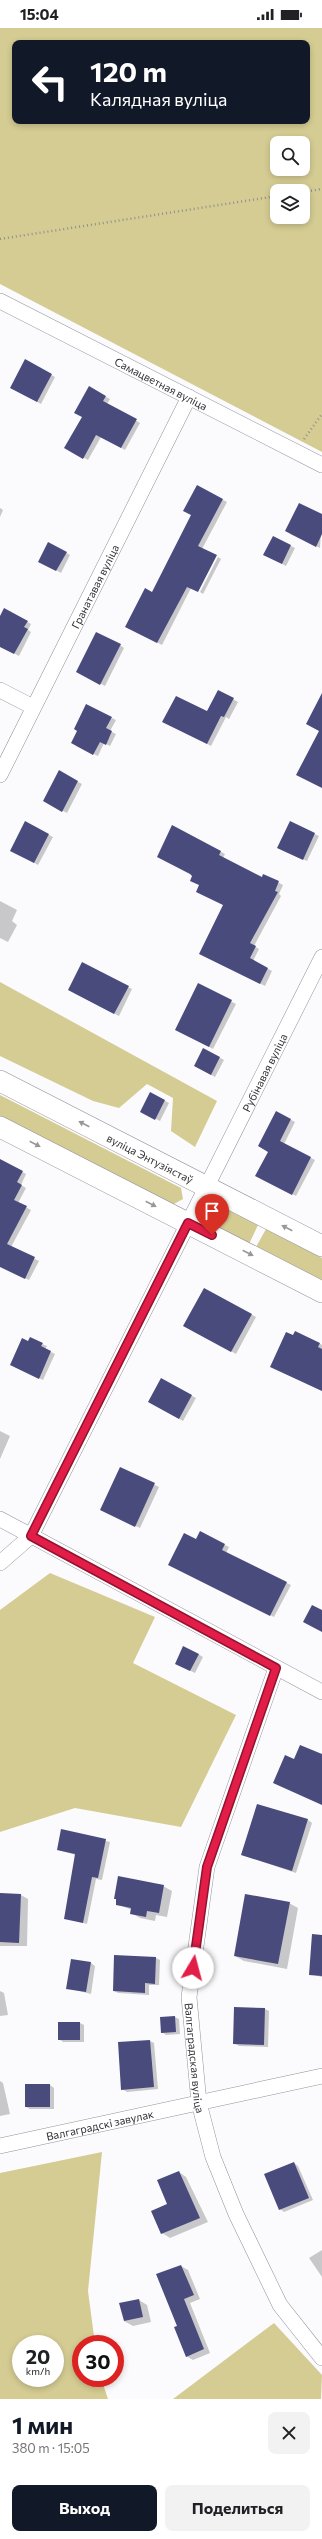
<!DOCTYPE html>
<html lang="ru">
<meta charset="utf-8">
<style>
body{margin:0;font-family:Commissioner,sans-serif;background:#f2f2f2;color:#202124;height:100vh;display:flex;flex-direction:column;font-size:15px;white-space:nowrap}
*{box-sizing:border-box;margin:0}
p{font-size:13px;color:#757577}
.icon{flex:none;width:22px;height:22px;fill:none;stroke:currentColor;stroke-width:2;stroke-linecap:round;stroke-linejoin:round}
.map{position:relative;height:2371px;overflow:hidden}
.details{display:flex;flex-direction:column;background:#fff;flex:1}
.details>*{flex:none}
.banner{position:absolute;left:12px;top:12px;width:298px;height:84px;border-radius:8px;box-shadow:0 2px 6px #0003;background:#111827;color:#fff;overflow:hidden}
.controls{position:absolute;left:270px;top:108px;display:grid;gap:8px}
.controls a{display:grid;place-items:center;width:40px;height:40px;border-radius:8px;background:#fff;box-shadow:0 2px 6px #0003;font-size:20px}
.speed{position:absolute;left:12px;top:2307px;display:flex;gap:8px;font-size:20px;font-weight:700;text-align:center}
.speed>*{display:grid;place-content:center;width:52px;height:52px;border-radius:50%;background:#fff;box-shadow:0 2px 6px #0003;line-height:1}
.speed small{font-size:10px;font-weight:400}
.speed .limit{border:6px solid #d22;background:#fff;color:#111}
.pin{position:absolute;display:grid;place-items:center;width:34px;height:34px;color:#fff;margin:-41px -17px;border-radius:50% 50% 50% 0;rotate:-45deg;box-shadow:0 0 4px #0007}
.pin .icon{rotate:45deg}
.me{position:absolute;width:44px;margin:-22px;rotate:8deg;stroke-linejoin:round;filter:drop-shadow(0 0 3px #0008)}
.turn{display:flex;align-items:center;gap:14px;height:84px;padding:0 12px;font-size:18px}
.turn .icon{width:52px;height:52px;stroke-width:2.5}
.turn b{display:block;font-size:28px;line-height:34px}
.round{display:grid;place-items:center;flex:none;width:42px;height:42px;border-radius:8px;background:#f2f2f2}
.headline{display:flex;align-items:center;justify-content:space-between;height:68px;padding:0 12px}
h1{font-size:24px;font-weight:700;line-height:30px;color:#111827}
.cta{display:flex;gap:8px;margin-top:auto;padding:8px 12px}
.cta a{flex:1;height:46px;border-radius:8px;background:#111827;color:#fff;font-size:16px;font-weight:700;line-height:46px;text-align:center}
.cta a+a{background:#f2f2f2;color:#202124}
.status{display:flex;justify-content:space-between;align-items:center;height:28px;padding:0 20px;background:#fff;direction:ltr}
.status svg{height:11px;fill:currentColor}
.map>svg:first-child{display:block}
.green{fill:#d5cc93;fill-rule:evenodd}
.shadow{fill:#0003}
.building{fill:#4a4b7d}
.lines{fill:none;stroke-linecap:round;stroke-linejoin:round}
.street-casing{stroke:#91929c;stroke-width:16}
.secondary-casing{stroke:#91929c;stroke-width:22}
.path{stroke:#8f8f92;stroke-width:2.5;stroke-dasharray:1 3;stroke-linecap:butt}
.street{stroke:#fff;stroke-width:15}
.secondary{stroke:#fff;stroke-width:21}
.oneway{fill:#98989b}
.route-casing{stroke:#92132f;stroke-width:10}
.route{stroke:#e11d48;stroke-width:7}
.labels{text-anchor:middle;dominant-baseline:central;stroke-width:4;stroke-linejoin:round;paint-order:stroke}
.street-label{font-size:11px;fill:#323237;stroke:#fbfbfd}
</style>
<div class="status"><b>15:04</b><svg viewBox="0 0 49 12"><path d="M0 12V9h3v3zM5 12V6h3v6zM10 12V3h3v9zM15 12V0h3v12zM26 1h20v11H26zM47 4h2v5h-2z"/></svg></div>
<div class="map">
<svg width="322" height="2371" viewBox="0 0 322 2371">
<rect width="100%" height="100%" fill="#fbfbfd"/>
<!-- green -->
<path class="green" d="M0,0H322V424L0,256ZM15,15H307V93H15ZM277,115H303V141H277ZM277,163H303V189H277Z
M0,954L217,1073L195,1119L171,1103L173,1070L147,1056L119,1080L93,1073L0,1028Z
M0,1067L181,1160L183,1171L172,1177L0,1088Z
M212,1178H221L258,1197L249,1216C234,1209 206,1203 207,1183Z
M266,1201L322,1230V1253L256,1219Z
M50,1545L155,1589L133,1635L236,1687L181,1799L75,1780L0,1804V1582Z
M102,2124L88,2263L95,2316H81V2350H101L108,2371H0V2145ZM21,2316H55V2350H21Z
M274,2295L322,2347L321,2371H173Z"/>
<!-- shadow -->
<path class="shadow" d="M25,333L55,349L41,376L11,360Z
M89,359L110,371L107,376L140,395L125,422L101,409L88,432L66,420L83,389Z
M197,458L227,474L202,521L191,560L162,617L126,598L153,565L192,487Z
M0,480L3,482L0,489Z
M322,487L320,520L290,506Z
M273,509L295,520L286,538L269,529Z
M49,515L70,527L61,545L39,533Z
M218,529L221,531L203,566L200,564Z
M4,581L31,596L28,602L31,604L19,628L0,618V590Z
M120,617L124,620L105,658L81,646Z
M219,663L238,674L229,691L226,689L211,718L168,696L207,685Z
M112,690L116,692L110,703L116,706L110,718L104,715L98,728L76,718Z
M59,744L82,756L67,785L44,773Z
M26,795L53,809L38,837L11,822Z
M290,795L319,808L307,833L283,822Z
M173,798L225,826L223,830L262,850L264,847L283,857L279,866L281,868L254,918L259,921L253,933L272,943L265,958L205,928L225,877L200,857Z
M0,873L17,882L12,893L17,897L8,914L0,910Z
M199,957L236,976L213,1021L180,1004Z
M128,959L132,961L119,988L74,965Z
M204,1021L224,1032L215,1049L195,1038Z
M151,1065L169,1075L160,1093L141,1083Z
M276,1084L295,1094L284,1116L315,1132L296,1168L261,1150L269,1123Z
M0,1132L26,1146L21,1157L26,1160L18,1175L31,1182L11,1219L39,1233L29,1252L0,1238Z
M205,1261L256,1289L236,1326L185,1298Z
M29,1314L42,1316L47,1318L45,1321L55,1326L43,1352L15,1339Z
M319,1315L322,1317V1363L276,1341Z
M161,1351L196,1370L183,1393L149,1374Z
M0,1403L10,1408L0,1431Z
M120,1440L159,1459L140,1500L105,1484Z
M200,1505L229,1519L226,1525L291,1557L274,1589L174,1539L196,1513Z
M198,1626L203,1629L195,1645L176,1636Z
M308,1792L312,1795L296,1845L242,1827Z
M62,1802L110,1814L102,1852L96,1851L87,1896L65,1890L76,1827L58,1822Z
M163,1858L172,1863L167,1889L156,1887L155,1893L140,1890L131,1885L132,1882L117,1876Z
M0,1866L21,1867L28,1871L27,1918H0Z
M289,1875L298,1880L287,1941L244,1933L235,1928Z
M156,1930L160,1932L159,1957H149V1967L118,1965L114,1963Z
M322,1930V1949L310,1946Z
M91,1935L95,1938L91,1966L67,1960Z
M0,1963L4,1965L8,1987L0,1988Z
M265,1981L269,1983L268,2019L239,2018L234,2015Z
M175,1989L179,1991L180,2006L166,2007L162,2004Z
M80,1995L84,1997V2014H63L59,2011Z
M150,2013L154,2015L158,2061L127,2064L122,2061Z
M0,2053L3,2055L10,2086L0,2088Z
M50,2057L54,2060V2081H30L26,2079Z
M294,2135L298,2138L313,2172L284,2184L280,2181Z
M179,2144L186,2149L208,2194L170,2210L162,2205Z
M322,2222V2249L309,2230Z
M181,2238L188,2242L200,2271L190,2275L210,2325L193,2332L186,2328L178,2298Z
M139,2272L147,2277L151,2294L133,2298L124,2293Z"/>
<!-- building -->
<path class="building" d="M25,331L52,346L37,374L10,360Z
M89,358L106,368L103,373L137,391L121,420L96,407L83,431L64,420L82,389L74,385Z
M197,457L223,471L198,518L217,527L198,564L187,559L157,615L125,599L145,560L152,564L191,487L183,483Z
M299,475L322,486V506L316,519L285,503Z
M273,508L291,517L282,536L263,527Z
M48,514L67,524L56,543L38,534Z
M4,580L28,593L24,599L28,601L14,626L0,619V588Z
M96,604L121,616L100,657L76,644Z
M218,662L234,670L224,689L221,688L207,716L162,694L176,668L207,683Z
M322,665V760L296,747L319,703L306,696Z
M86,676L112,689L106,700L112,703L106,717L100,714L93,727L71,715L77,703L74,701Z
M59,742L78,753L62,784L43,773Z
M25,793L49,806L34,835L10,823Z
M290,793L315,805L303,832L277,820Z
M172,797L221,823L219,827L262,849L263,846L279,853L275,863L278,864L250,915L256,918L250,930L268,940L260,956L199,926L223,877L196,864L199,857L190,853L192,848L190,846L157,829Z
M82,934L129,958L114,986L68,962Z
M198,955L232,972L209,1019L175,1002Z
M203,1020L220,1029L211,1047L194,1038Z
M150,1064L165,1072L155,1092L140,1084Z
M276,1083L291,1091L280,1113L311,1129L292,1167L255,1148L268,1124L258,1118Z
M0,1131L23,1143L17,1154L22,1157L14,1172L27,1178L7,1216L35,1229L25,1251L0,1239Z
M204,1260L252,1286L231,1324L183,1298Z
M295,1303L320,1315L318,1319L322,1321V1363L270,1339L286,1304L293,1307Z
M30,1309L43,1315L41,1318L51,1323L39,1351L10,1337L22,1310L28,1313Z
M161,1350L192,1367L179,1391L148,1374Z
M120,1439L155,1455L135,1499L100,1482Z
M200,1503L225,1516L222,1522L287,1554L270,1588L168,1537L184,1505L196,1511Z
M312,1577L322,1582V1604L303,1594Z
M183,1618L199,1626L190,1643L175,1636Z
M300,1717L322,1726V1777L273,1755L285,1727L294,1731Z
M257,1776L308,1791L292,1843L241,1827Z
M61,1801L106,1811L98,1850L92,1849L83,1895L64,1891L75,1826L57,1822Z
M118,1848L164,1857L159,1885L147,1883L146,1889L130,1886L131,1880L116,1877V1871H114Z
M0,1865L21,1866L19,1915L0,1914Z
M245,1866L290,1874L278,1936L234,1928Z
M312,1906L322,1907V1948L309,1947Z
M114,1927L156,1929L155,1956L145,1955V1965L113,1963Z
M71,1931L91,1934L86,1964L66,1961Z
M234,1979L265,1980L264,2017L233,2016Z
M175,1988L176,2004L161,2005L160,1989Z
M58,1994H80V2012H58Z
M150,2012L154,2059L121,2062L118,2014Z
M25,2056H50V2079H25Z
M294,2134L309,2170L279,2182L264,2146Z
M179,2143L200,2190L161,2206L151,2183L167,2176L157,2152Z
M181,2237L194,2267L184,2271L204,2321L186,2329L174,2299L177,2298L156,2246Z
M139,2271L143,2289L124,2293L119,2275Z"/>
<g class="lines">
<!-- street casing -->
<g class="street-casing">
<g id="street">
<path id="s1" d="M0,273L322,437"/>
<path d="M0,662L33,679"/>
<path id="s2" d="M0,747L189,369"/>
<path d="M0,1491L322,1664"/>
<path id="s3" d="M0,1535L31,1508L322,929"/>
<path id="s4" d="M276,1640L207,1839L189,1969L199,2075L213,2129L236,2186L280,2277L322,2330"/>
<path id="s5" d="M0,2118L322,2048"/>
</g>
</g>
<!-- secondary casing -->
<g class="secondary-casing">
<g id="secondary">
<path id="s6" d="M0,1053L322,1218"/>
<path d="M0,1099L322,1264"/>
</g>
</g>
<!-- path -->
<path class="path" d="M303,164L322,161
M0,211L277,168
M304,411L322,386"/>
<!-- street -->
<use href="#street" class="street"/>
<!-- secondary -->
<use href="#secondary" class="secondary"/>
</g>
<!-- one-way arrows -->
<defs><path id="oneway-solid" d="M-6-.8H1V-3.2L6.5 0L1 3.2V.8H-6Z"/></defs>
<g class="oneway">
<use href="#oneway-solid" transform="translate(84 1096) rotate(-153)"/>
<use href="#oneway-solid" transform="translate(35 1116) rotate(27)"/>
<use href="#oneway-solid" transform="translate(151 1176) rotate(27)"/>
<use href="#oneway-solid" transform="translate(287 1200) rotate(-153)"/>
<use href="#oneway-solid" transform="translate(248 1225) rotate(27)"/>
</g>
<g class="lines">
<!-- route casing -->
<g class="route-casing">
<path id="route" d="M193,1940L207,1839L276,1640L31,1508L188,1195L212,1207"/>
</g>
<!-- route -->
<use href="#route" class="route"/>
</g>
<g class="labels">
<!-- street labels -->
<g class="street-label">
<text stroke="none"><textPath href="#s1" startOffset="181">Самацветная вуліца</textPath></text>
<text stroke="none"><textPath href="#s2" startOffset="211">Гранатавая вуліца</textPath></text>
<text stroke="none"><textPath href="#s3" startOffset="560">Рубінавая вуліца</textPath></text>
<text stroke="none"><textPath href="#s6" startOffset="169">вуліца Энтузіястаў</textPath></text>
<text stroke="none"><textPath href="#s4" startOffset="403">Валгаградская вуліца</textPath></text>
<text stroke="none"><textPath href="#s5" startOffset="102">Валгаградскі завулак</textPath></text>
</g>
</g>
</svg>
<div class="controls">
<a><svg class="icon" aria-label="search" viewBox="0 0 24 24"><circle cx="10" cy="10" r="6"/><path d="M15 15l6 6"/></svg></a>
<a><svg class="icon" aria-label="layers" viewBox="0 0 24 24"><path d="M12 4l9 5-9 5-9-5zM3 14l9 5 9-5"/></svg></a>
</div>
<div class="speed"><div>20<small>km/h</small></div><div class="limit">30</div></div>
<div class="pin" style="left:212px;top:1207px;background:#d93025"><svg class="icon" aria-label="arrive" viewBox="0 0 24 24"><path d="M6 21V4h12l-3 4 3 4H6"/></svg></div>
<svg class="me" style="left:193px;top:1940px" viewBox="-20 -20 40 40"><circle r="19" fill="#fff"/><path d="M0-13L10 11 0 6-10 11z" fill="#e11d48"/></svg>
<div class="banner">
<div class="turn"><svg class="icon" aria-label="left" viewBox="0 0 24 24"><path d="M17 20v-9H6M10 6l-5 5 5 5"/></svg><div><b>120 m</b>Калядная вуліца</div></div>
</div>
</div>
<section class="details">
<div class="headline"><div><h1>1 мин</h1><p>380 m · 15:05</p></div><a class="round"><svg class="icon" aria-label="close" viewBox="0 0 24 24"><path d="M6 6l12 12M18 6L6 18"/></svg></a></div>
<div class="cta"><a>Выход</a><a>Поделиться</a></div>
</section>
